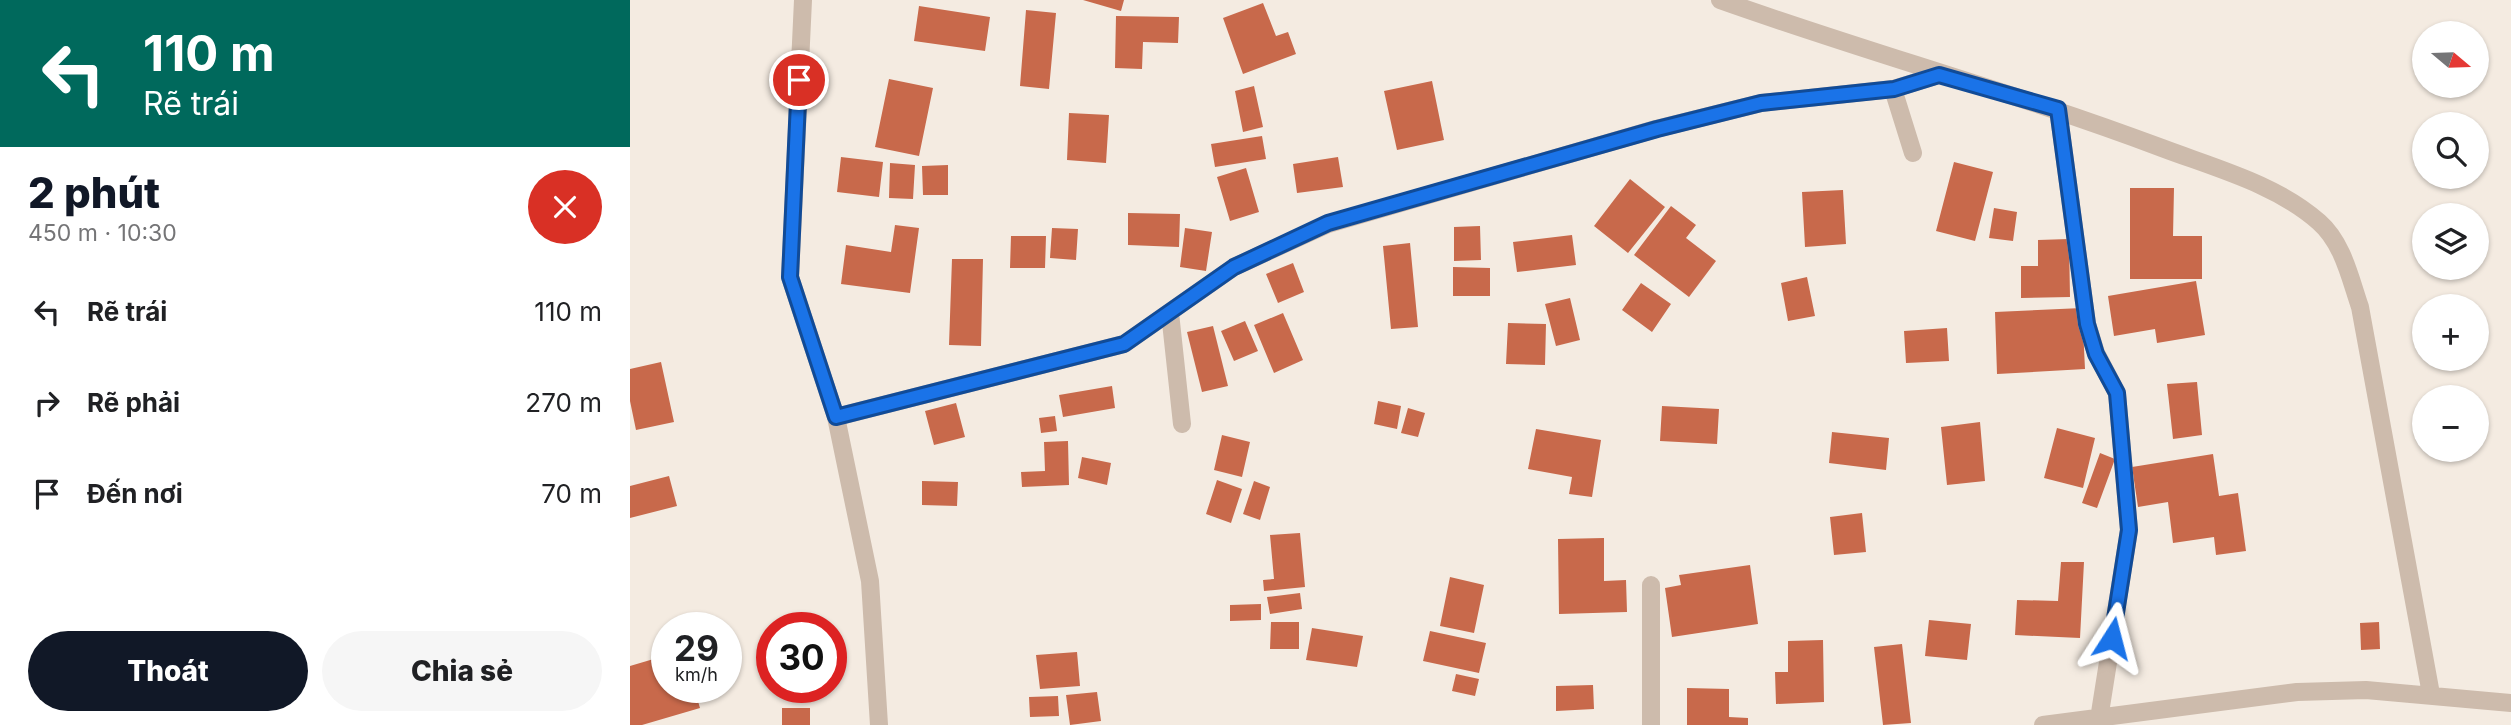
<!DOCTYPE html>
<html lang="vi">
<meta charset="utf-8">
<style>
body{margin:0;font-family:Inter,sans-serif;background:#f6f6f6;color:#202124;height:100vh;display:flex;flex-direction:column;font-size:26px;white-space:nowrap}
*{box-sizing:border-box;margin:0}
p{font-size:23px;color:#757577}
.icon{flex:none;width:38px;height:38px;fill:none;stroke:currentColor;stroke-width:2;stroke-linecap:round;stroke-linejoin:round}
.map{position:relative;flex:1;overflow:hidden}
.details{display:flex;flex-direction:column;background:#fff;width:630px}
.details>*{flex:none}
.top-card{background:#00695c;color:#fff;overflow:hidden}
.needle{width:46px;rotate:109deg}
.controls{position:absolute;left:1782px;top:21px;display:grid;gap:14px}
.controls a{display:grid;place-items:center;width:77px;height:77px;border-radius:50%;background:#fff;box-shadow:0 2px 5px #0004;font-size:35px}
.speed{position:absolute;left:21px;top:612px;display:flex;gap:14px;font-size:35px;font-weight:700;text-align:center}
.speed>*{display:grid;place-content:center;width:91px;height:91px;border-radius:50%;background:#fff;box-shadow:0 2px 5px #0004;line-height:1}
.speed small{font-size:18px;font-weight:400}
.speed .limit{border:10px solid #d22;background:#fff;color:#111}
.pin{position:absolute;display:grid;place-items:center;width:60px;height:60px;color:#fff;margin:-30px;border:4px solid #fff;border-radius:50%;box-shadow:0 2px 7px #0007}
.me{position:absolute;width:77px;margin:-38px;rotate:9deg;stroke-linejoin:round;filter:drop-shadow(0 0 5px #0008)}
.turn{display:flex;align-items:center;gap:24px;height:147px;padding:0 28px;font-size:32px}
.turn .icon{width:91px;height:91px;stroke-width:2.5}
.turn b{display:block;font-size:49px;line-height:60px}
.round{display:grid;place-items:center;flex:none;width:74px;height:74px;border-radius:37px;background:#f6f6f6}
.head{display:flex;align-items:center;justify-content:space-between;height:119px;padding:0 28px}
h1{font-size:42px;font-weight:800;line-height:52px;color:#111827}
.action{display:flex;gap:14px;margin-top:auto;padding:14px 28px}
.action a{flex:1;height:80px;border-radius:42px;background:#111827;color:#fff;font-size:28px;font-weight:800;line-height:80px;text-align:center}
.action a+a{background:#f6f6f6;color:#202124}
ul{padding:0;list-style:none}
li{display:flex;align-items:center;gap:21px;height:91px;padding:0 28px}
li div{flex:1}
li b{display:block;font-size:26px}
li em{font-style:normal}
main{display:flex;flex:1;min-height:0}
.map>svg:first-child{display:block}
.building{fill:#c8694b}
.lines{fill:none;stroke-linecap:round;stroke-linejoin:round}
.street{stroke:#cdbbac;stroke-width:18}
.route-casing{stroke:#114b97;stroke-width:18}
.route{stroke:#1a73e8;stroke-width:12}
</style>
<main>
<section class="details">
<div class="top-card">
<div class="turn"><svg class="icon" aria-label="left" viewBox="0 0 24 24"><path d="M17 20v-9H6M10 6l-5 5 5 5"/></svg><div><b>110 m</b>Rẽ trái</div></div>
</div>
<div class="head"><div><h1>2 phút</h1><p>450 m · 10:30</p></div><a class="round" style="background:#d93025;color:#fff"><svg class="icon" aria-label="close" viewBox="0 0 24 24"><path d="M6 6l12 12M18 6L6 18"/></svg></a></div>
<ul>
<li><svg class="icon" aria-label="left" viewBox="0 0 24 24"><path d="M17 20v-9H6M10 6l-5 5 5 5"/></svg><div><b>Rẽ trái</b></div><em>110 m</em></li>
<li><svg class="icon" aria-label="right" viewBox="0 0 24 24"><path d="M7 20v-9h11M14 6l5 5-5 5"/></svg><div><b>Rẽ phải</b></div><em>270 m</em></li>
<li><svg class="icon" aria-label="arrive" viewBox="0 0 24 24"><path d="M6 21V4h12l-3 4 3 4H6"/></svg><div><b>Đến nơi</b></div><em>70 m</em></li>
</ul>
<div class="action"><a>Thoát</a><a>Chia sẻ</a></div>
</section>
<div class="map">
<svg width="1881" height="725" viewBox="0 0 1881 725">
<rect width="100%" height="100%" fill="#f4ebe1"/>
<!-- building -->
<path class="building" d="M453,0H494L491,11Z
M633,3L646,36L658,32L666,54L613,74L593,18Z
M289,6L360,17L355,51L284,41Z
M396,10L426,13L419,89L390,86Z
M486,16L549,17L548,43L513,42L512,69L485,68Z
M259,79L303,88L289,156L245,147Z
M802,81L814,140L767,150L754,91Z
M624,86L633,127L613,132L605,91Z
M439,113L479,115L476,163L437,160Z
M632,136L636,159L585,167L581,144Z
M211,157L253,162L249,197L207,192Z
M708,157L713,187L667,193L663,164Z
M1324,162L1363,172L1345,241L1306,231Z
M260,163L285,165L283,199L259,198Z
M318,165V195H293L292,166Z
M616,168L629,212L600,221L587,177Z
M1000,179L1035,207L998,253L964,226Z
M1500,188H1544L1543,236H1572V279H1500Z
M1213,190L1216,244L1175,247L1172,192Z
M1041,206L1066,225L1056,238L1086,261L1059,297L1004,255Z
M1364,208L1387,212L1383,241L1359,238Z
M498,213L550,214L549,247L498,245Z
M265,225L289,228L280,293L211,284L216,245L261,252Z
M850,226L851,260L824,261V227Z
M422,228L448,229L446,260L420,258Z
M555,228L582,232L576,271L550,267Z
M942,235L946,265L887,272L883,242Z
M381,236H416L415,268H380Z
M1439,239L1440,297L1391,298V266H1408V240Z
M780,243L788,327L761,329L753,246Z
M322,259H353L351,346L319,345Z
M663,263L674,292L648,303L636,274Z
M823,267L860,268V296H823Z
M1177,277L1185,316L1158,321L1151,283Z
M1566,281L1575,335L1527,343L1525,329L1484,336L1478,296Z
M1011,283L1041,304L1022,332L992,310Z
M940,298L950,340L926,346L915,304Z
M1452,308L1455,369L1367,374L1365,312Z
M653,313L673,360L644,373L624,325Z
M615,321L628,351L604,361L591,331Z
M878,323L916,324L915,365L876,364Z
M583,326L598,386L572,392L557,332Z
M1317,328L1319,361L1276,363L1274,331Z
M31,362L44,422L6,430L0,401V369Z
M1567,382L1572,435L1543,439L1537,384Z
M482,386L485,408L433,417L429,395Z
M748,401L771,406L767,429L744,424Z
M326,403L335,437L304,445L295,411Z
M1032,406L1089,409L1087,444L1030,441Z
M778,408L795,413L788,437L771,433Z
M425,416L427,431L411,433L409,418Z
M1350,422L1355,481L1317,485L1311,427Z
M1427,428L1465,438L1453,488L1414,478Z
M906,429L971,440L962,497L939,494L942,477L898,469Z
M1202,432L1259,438L1256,470L1199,463Z
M592,435L620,442L612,477L584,470Z
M438,441L439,485L392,487L391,472L415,471L414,442Z
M1470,453L1485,459L1467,508L1452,503Z
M1583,454L1589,496L1608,493L1616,551L1586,555L1584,537L1543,543L1538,502L1508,507L1502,467Z
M452,457L481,463L477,485L448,478Z
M39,476L47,506L0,518V486Z
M587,480L612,489L601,523L576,514Z
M292,481L328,482L327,506L292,505Z
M624,481L640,487L630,520L613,514Z
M1232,513L1236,552L1204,555L1200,517Z
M670,533L675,587L634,591L633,580L644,579L640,535Z
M974,538V581L996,580L997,612L929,614L928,539Z
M1431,562H1454L1450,638L1385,635L1387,600L1428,601Z
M1120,565L1128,624L1042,637L1035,588L1051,585L1049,575Z
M820,577L854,585L844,633L810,626Z
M670,593L672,609L640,614L637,597Z
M631,604V620L600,621V605Z
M1299,620L1341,624L1337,660L1295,656Z
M641,622H669V649H640Z
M1749,622L1750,649L1731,650L1730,623Z
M682,628L733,636L727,667L676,660Z
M800,631L856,643L849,673L793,661Z
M1193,640L1194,702L1146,704L1145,672H1158V641Z
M1272,644L1281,723L1253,725L1244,647Z
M447,652L450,686L410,689L406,655Z
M27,658L37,691L64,688L70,708L12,725H0V666Z
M826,674L849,679L845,696L822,691Z
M963,685L964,709L926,711V686Z
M157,688H190L191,697L158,700Z
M1057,688L1099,689V717L1118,718V725H1057Z
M467,692L471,721L440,725L436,695Z
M428,696L429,716L400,717L399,697Z
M152,708H180V725H152Z"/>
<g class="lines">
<!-- street -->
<path class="street" d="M173,0L160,277L206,417L240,581L249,725
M1090,0C1236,52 1386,93 1532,148C1585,168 1646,184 1689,222C1713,243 1720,278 1730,307L1801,694
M1263,89L1283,153
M1428,109L1457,324L1466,353L1487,393L1499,530L1469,719
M540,313L552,424
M206,417L494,344L604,267L698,224L1026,129L1131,103L1263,89L1309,75
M1021,725V585
M1413,725L1667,692L1736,690L1881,703"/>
</g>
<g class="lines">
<!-- route casing -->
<g class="route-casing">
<path id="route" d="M169,80L160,277L206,417L494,344L604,267L698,223L1027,129L1131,103L1264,89L1309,75L1428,109L1457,324L1466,354L1487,393L1499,530L1482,638"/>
</g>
<!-- route -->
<use href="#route" class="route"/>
</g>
</svg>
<div class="controls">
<a><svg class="needle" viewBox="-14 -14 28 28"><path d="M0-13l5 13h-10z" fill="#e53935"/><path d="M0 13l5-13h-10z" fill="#757577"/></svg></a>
<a><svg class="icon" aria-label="search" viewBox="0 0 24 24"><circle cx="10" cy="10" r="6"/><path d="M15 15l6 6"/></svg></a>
<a><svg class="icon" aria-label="layers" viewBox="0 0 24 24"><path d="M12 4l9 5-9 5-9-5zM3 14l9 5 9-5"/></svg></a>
<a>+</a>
<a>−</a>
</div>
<div class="speed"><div>29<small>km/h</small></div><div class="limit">30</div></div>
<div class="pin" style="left:169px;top:80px;background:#d93025"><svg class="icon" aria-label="arrive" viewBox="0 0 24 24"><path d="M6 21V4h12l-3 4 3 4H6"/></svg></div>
<svg class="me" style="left:1482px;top:638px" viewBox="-20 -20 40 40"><path d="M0-17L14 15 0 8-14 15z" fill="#1a73e8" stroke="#fff" stroke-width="4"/></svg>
</div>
</main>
